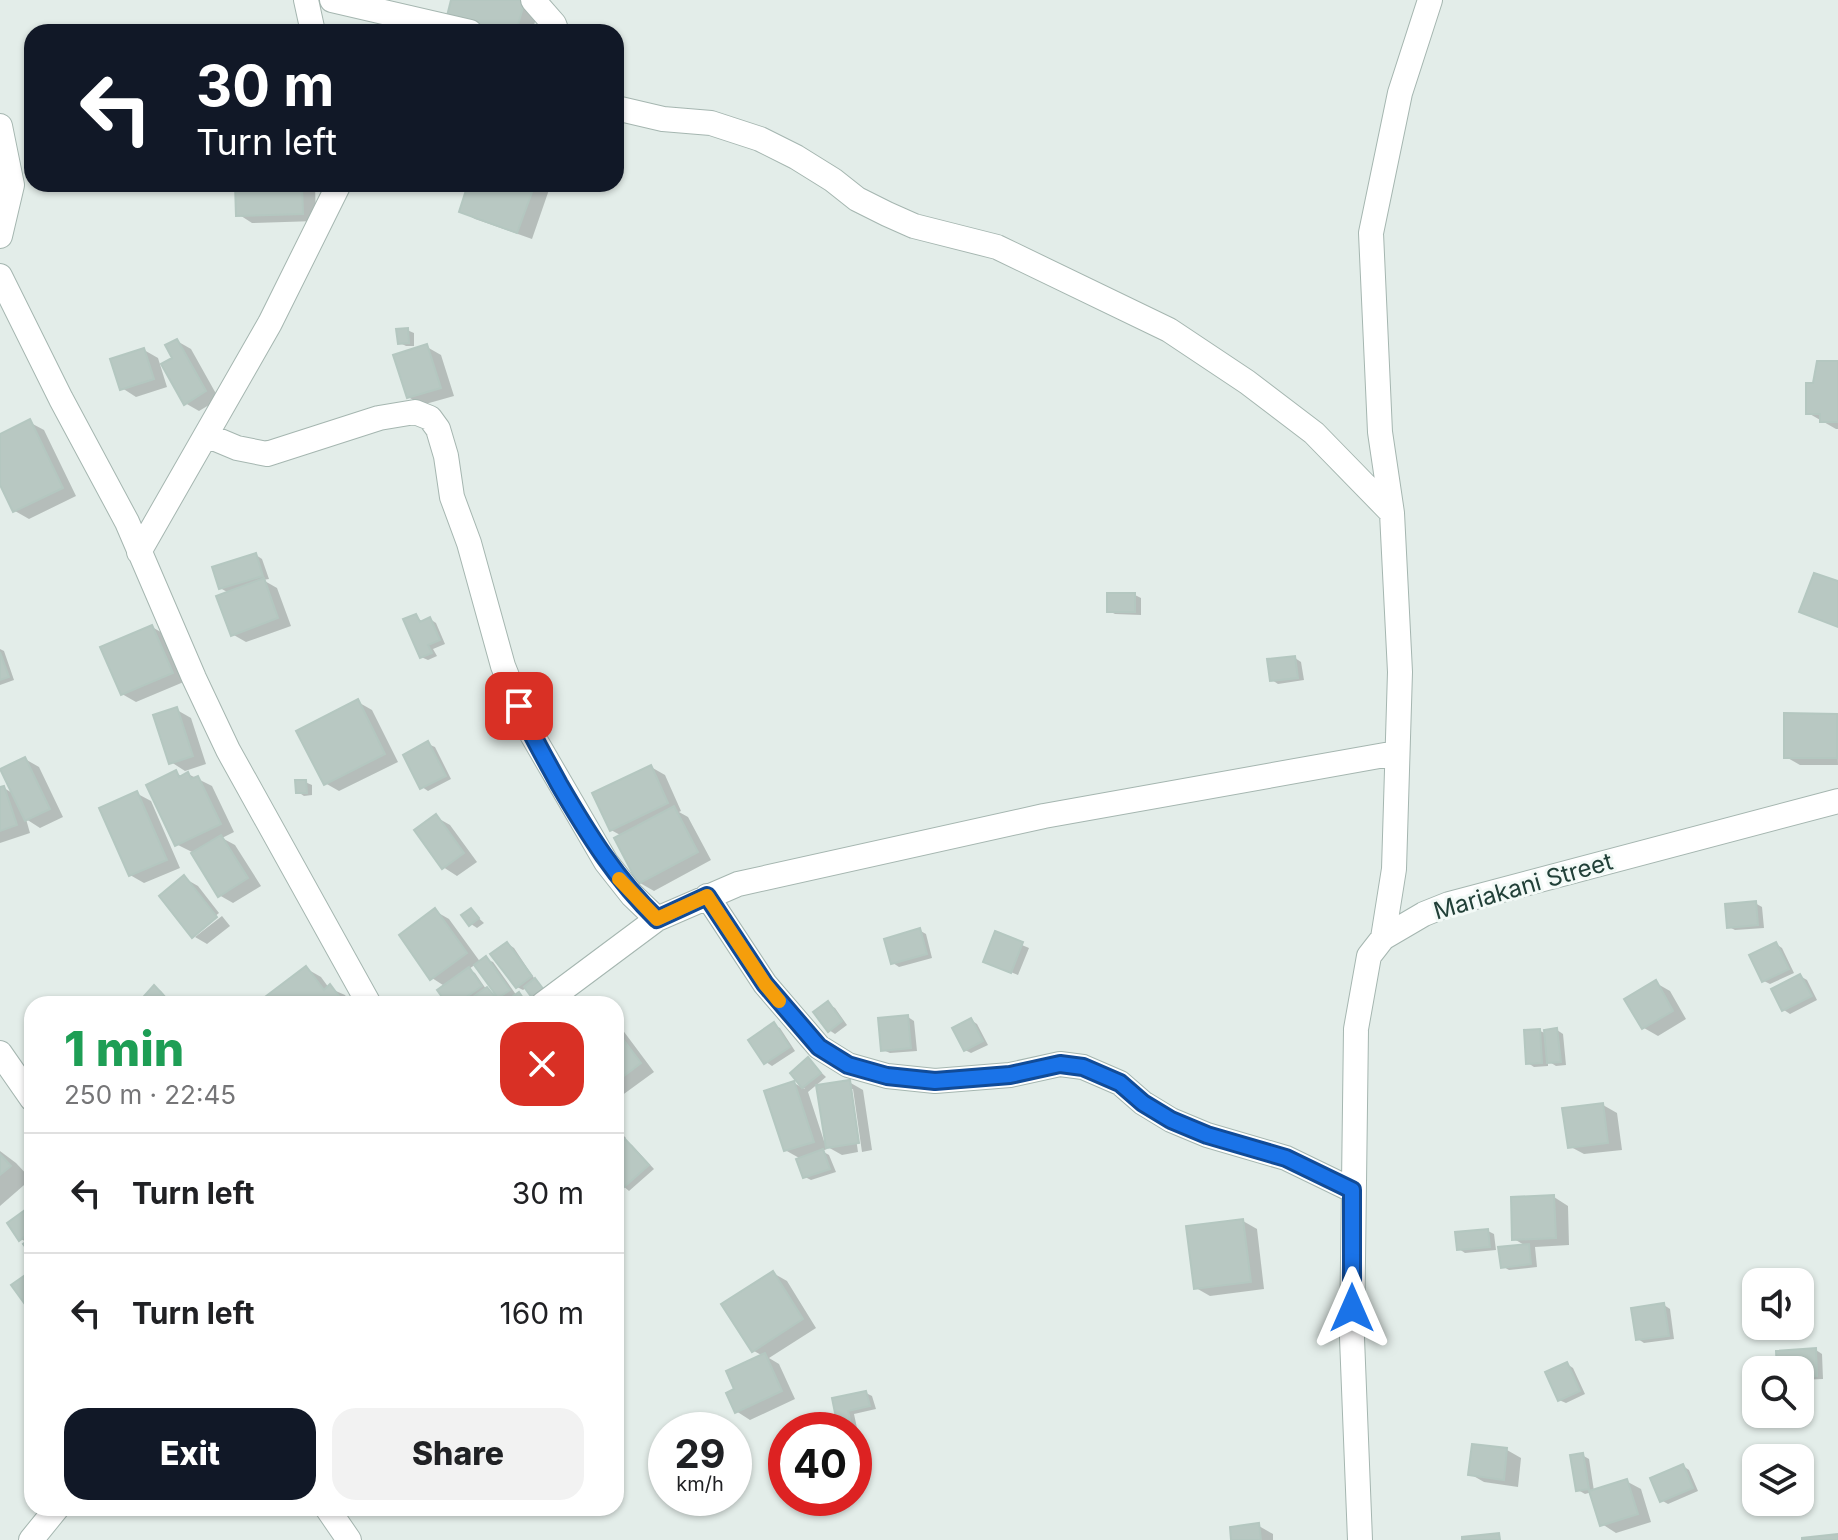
<!DOCTYPE html>
<meta charset="utf-8">
<style>
body{margin:0;font-family:Inter,sans-serif;background:#f2f2f2;color:#202124;height:100vh;display:flex;flex-direction:column;font-size:30px;white-space:nowrap}
*{box-sizing:border-box;margin:0}
p{font-size:26px;color:#757577}
.icon{flex:none;width:44px;height:44px;fill:none;stroke:currentColor;stroke-width:2;stroke-linecap:round;stroke-linejoin:round}
.map{position:relative;flex:1;overflow:hidden}
.details{position:absolute;left:24px;top:996px;width:600px;height:520px;display:flex;flex-direction:column;background:#fff;border-radius:24px;box-shadow:0 2px 6px #0004}
.details>*{flex:none}
.hud{position:absolute;left:24px;top:24px;width:600px;height:168px;border-radius:24px;box-shadow:0 2px 6px #0004;background:#111827;color:#fff;overflow:hidden}
.tools{position:absolute;left:1742px;top:1268px;display:grid;gap:16px}
.tools a{display:grid;place-items:center;width:72px;height:72px;border-radius:16px;background:#fff;box-shadow:0 2px 6px #0004;font-size:40px}
.speed{position:absolute;left:648px;top:1412px;display:flex;gap:16px;font-size:40px;font-weight:700;text-align:center}
.speed>*{display:grid;place-content:center;width:104px;height:104px;border-radius:50%;background:#fff;box-shadow:0 2px 6px #0004;line-height:1}
.speed small{font-size:20px;font-weight:400}
.speed .limit{border:12px solid #d22;background:#fff;color:#111}
.pin{position:absolute;display:grid;place-items:center;width:68px;height:68px;color:#fff;margin:-34px;border-radius:16px;box-shadow:0 4px 12px #0006}
.me{position:absolute;width:88px;margin:-44px;rotate:0deg;stroke-linejoin:round;filter:drop-shadow(0 0 6px #0008)}
.turn{display:flex;align-items:center;gap:28px;height:168px;padding:0 40px;font-size:36px}
.turn .icon{width:104px;height:104px;stroke-width:2.5}
.turn b{display:block;font-size:56px;line-height:68px}
.round{display:grid;place-items:center;flex:none;width:84px;height:84px;border-radius:24px;background:#f2f2f2}
.headline{display:flex;align-items:center;justify-content:space-between;height:136px;padding:0 40px}
h1{font-size:48px;font-weight:800;line-height:60px;color:#1e9e55}
.action{display:flex;gap:16px;margin-top:auto;padding:16px 40px}
.action a{flex:1;height:92px;border-radius:24px;background:#111827;color:#fff;font-size:32px;font-weight:800;line-height:92px;text-align:center}
.action a+a{background:#f2f2f2;color:#202124}
ul{padding:0;list-style:none}
li{display:flex;align-items:center;gap:24px;height:120px;padding:0 40px;border-top:2px solid #e0e0e0}
li div{flex:1}
li b{display:block;font-size:30px}
li em{font-style:normal}
.map>svg:first-child{display:block}
.shadow{fill:#0003;fill-rule:evenodd}
.building{fill:#b8c8c2;stroke:#b4c7c0;stroke-width:2}
.lines{fill:none;stroke-linecap:round;stroke-linejoin:round}
.minor-casing{stroke:#a5b6b0;stroke-width:26}
.minor{stroke:#fff;stroke-width:24}
.route-casing{stroke:#114b97;stroke-width:20}
.route{stroke:#1a73e8;stroke-width:14}
.slow{stroke:#f59e0b;stroke-width:14}
.labels{text-anchor:middle;dominant-baseline:central;stroke-width:6;stroke-linejoin:round;paint-order:stroke}
.street-label{font-size:24px;fill:#214038;stroke:#f3faf7}
</style>
<div class="map">
<svg width="1838" height="1540" viewBox="0 0 1838 1540">
<rect width="100%" height="100%" fill="#e3ede9"/>
<!-- shadow -->
<path class="shadow" d="M453,0H525L539,8L532,32H496L463,23Z
M237,184H315L316,221L252,223L238,214Z
M471,184H551L532,239L475,219L461,211Z
M407,330L414,333V346H406L400,343Z
M177,341L191,349L219,399L199,411L185,403L175,358Z
M427,347L441,355L454,396L422,405L408,397Z
M144,350L158,358L167,387L136,397L122,388Z
M1838,363V429H1836L1808,413L1815,385Z
M29,422L44,430L76,496L29,519L15,511L0,480V436Z
M256,555L262,559L269,579L263,580L277,588L291,626L246,642L232,634L229,593L220,588Z
M1135,595L1141,598V615L1115,614L1109,611Z
M416,617L423,622L430,619L436,623L445,644L433,649L437,656L428,660L421,657Z
M152,627L166,635L186,681L136,702L122,694Z
M0,649L4,651L14,680L0,685Z
M1295,658L1301,662L1304,680L1278,684L1272,680Z
M358,702L372,710L398,762L339,791L325,783Z
M177,710L191,718L206,764L185,771L171,762Z
M1837,716L1838,765H1800L1786,757Z
M428,744L435,747L451,779L428,791L422,787Z
M25,759L39,767L63,817L40,828L26,819L30,833L0,843V789L4,788L14,794Z
M651,767L665,775L681,811L679,812L688,817L711,860L654,891L640,883L622,836L611,830Z
M176,773L183,777L188,774L212,786L234,832L222,838L235,845L261,886L233,903L219,895L192,852L176,844Z
M305,782L312,785V795L304,796L298,792Z
M136,793L151,801L180,868L144,883L130,875Z
M436,817L450,825L477,862L457,876L443,867Z
M184,878L198,886L219,913L195,932V937Z
M1755,903L1762,907L1764,928L1735,930L1729,927Z
M435,911L449,919L481,963L486,959L493,962L517,996L525,998L529,1004H506L508,1002L494,994L502,1004H450L446,987L432,978ZM476,964L498,996L486,989L475,973L469,969Z
M471,911L484,923L477,928L471,924Z
M222,916L230,926L207,944L195,937Z
M919,930L926,934L932,958L899,967L893,963Z
M996,934L1029,948L1018,975L991,964Z
M508,944L514,948L536,981L552,998L527,987L523,990L517,987Z
M1776,944L1782,948L1794,973L1770,984L1764,981Z
M307,969L321,977L329,988L345,995L351,1004H272L268,997Z
M1800,976L1807,980L1817,1000L1790,1014L1784,1010Z
M1656,983L1670,991L1686,1019L1658,1036L1644,1028Z
M155,987L161,991L172,1004H140Z
M828,1004L835,1008L847,1025L835,1034L829,1030Z
M908,1017L914,1021L917,1051L890,1053L883,1050Z
M971,1020L977,1024L988,1045L971,1053L965,1050Z
M616,1021L654,1072L617,1099L616,1098Z
M774,1025L780,1028L795,1051L772,1066L766,1062Z
M1557,1030L1563,1034L1566,1065L1556,1066L1548,1061V1066L1534,1067L1528,1063L1540,1031L1547,1034Z
M808,1060L826,1077L808,1092L824,1141L849,1082L863,1090L872,1150L862,1152L853,1089H849L858,1152L842,1155L826,1146L827,1149L822,1151L829,1155L836,1172L811,1180L805,1177L801,1159L785,1150L794,1083L805,1089L793,1074Z
M1603,1105L1617,1113L1622,1150L1584,1154L1569,1146Z
M616,1128L626,1138L624,1140L632,1145L654,1169L629,1191L616,1180V1166L623,1160L616,1152Z
M0,1151L16,1163L31,1179L0,1206Z
M1554,1197L1568,1206L1569,1245L1535,1247L1537,1267L1509,1270L1502,1266L1526,1246L1514,1239Z
M32,1207V1253L28,1243L21,1239Z
M1243,1221L1257,1229L1264,1289L1210,1296L1196,1288Z
M1488,1231L1494,1234L1496,1250L1465,1253L1459,1249Z
M773,1273L787,1281L816,1328L769,1358L779,1364L795,1399L750,1420L736,1411L763,1356L754,1351Z
M1664,1305L1670,1309L1674,1339L1644,1343L1638,1339Z
M1816,1350L1822,1354L1823,1379L1800,1380V1370H1779Z
M1567,1364L1573,1368L1585,1394L1566,1403L1559,1400Z
M866,1393L872,1396L876,1409L854,1414L857,1428L846,1430L840,1426L834,1399Z
M1473,1446L1507,1450L1521,1458L1518,1487L1484,1482L1470,1474Z
M1582,1455L1589,1459L1594,1491L1626,1481L1641,1489L1651,1522L1616,1533L1602,1524L1592,1492L1585,1494L1578,1490Z
M1683,1466L1689,1470L1698,1491L1668,1504L1661,1500Z
M1259,1526L1273,1534V1540H1233Z"/>
<!-- building -->
<path class="building" d="M451,0H525L516,32H505L447,16Z
M235,184H302L303,214L236,216Z
M468,184H535L517,233L459,212Z
M408,328L409,343L398,344L396,329Z
M177,339L206,391L184,405L161,364L172,358L165,345Z
M427,344L441,388L407,398L393,355Z
M144,348L154,379L120,390L110,359Z
M1817,361H1838V422H1820V414H1806V383H1813Z
M30,419L63,488L13,512L0,485V434Z
M256,553L263,576L219,589L212,567Z
M1814,573L1838,581V627L1799,612Z
M264,578L278,618L231,636L216,596Z
M1107,593H1135V612H1107Z
M416,614L420,622L430,617L440,640L428,645L432,653L420,658L403,619Z
M152,625L173,673L121,695L100,647Z
M0,652L9,677L0,680Z
M1295,656L1298,678L1270,681L1267,659Z
M358,699L385,754L324,785L296,731Z
M177,707L193,756L169,764L153,715Z
M1784,713L1837,714V758H1784Z
M428,741L446,776L420,789L403,755Z
M25,757L50,809L25,821L0,769Z
M651,765L668,803L610,831L592,793Z
M176,770L179,777L188,772L191,779L198,776L221,824L175,846L146,785Z
M295,780H306L307,793H296Z
M4,786L17,825L0,831V787Z
M137,791L167,860L129,876L99,808Z
M674,806L698,852L638,884L614,838Z
M436,814L464,853L442,869L414,830Z
M221,835L248,878L218,897L191,853Z
M184,875L217,917L192,938L159,896Z
M1756,901L1758,925L1727,928L1725,904Z
M435,908L467,953L430,980L399,935Z
M471,908L479,918L469,926L461,915Z
M920,928L927,954L891,964L884,939Z
M995,931L1023,942L1011,973L983,962Z
M507,942L532,976L516,988L490,954Z
M1776,942L1789,969L1762,982L1749,955Z
M486,956L510,990L498,998L474,965Z
M306,966L324,990L330,984L344,1003L270,1004L265,997Z
M469,967L482,986L456,1004H447L437,990Z
M1800,974L1812,996L1782,1011L1771,989Z
M535,978L547,994L535,1002L524,987Z
M1656,980L1673,1011L1642,1029L1624,999Z
M154,985L167,999L162,1004H137Z
M487,987L499,1002L496,1004H463Z
M519,992L527,1004H502Z
M828,1001L842,1021L828,1032L813,1012Z
M908,1015L911,1048L881,1051L878,1018Z
M971,1018L983,1041L964,1051L952,1028Z
M774,1022L790,1047L764,1064L748,1040Z
M1557,1028L1561,1062L1547,1063L1544,1030Z
M1540,1029L1542,1063L1526,1064L1524,1030Z
M616,1030L641,1063L616,1082Z
M808,1057L821,1073L802,1088L790,1073Z
M850,1080L859,1143L826,1148L816,1085Z
M794,1081L814,1142L784,1151L764,1091Z
M1603,1103L1608,1143L1568,1148L1562,1108Z
M625,1139L649,1165L622,1189L616,1183V1164L621,1160L616,1155V1147Z
M823,1149L830,1169L803,1178L796,1159Z
M0,1154L11,1166L0,1175Z
M1554,1195L1556,1238L1512,1240L1511,1197Z
M32,1205V1231L19,1241L7,1223Z
M1243,1219L1251,1282L1194,1289L1186,1226Z
M1488,1229L1490,1247L1457,1250L1455,1232Z
M32,1237V1256L23,1244Z
M1529,1244L1531,1264L1501,1268L1498,1247Z
M773,1271L803,1319L752,1352L721,1304Z
M28,1273L32,1278V1314L11,1285Z
M1664,1303L1669,1336L1636,1340L1631,1308Z
M1816,1348L1817,1376L1800,1377V1370H1777L1776,1351Z
M765,1353L782,1391L735,1413L726,1393L734,1389L726,1371Z
M1567,1362L1580,1391L1558,1401L1545,1372Z
M866,1391L870,1406L848,1411L851,1425L838,1428L832,1398Z
M1756,1393V1413L1754,1414L1750,1395Z
M1472,1444L1507,1448L1504,1480L1468,1475Z
M1583,1453L1589,1489L1576,1491L1570,1455Z
M1683,1464L1693,1488L1660,1502L1650,1478Z
M1627,1479L1638,1514L1600,1526L1589,1491Z
M1259,1523L1261,1540H1231L1230,1527Z
M1499,1533L1500,1540H1462V1537Z
M1838,1534V1540H1802V1538Z"/>
<g class="lines">
<!-- minor casing -->
<g class="minor-casing">
<path id="minor" d="M306,0L313,32
M332,0L470,32
M533,0L554,24L557,32
M616,108L663,119L711,123L760,139L796,157L833,180L857,199L887,214L914,226L997,247L1169,330L1247,382L1314,433L1392,513
M0,126L12,185L0,236
M0,276L61,399L127,522L194,678L228,750L369,1004
M206,435L237,448L267,454L379,418L415,412L430,418L438,429L446,456L452,497L469,543L503,666L527,726L606,862L632,895L657,919
M139,552L270,323L339,184
M707,896L765,984L819,1047L848,1065L887,1076L935,1081L1010,1075L1060,1064L1083,1067L1120,1083L1143,1103L1171,1120L1207,1135L1286,1158L1352,1190
M1383,938L1394,869L1400,672L1392,513L1380,432L1371,233L1400,93L1430,0
M543,1004L657,919L738,884L1044,816L1396,753
M0,1053L32,1099
M327,1508L349,1540
M31,1540L57,1508
M1360,1540L1352,1338L1356,1029L1369,956L1383,938L1424,914L1449,904L1838,801"/>
</g>
<!-- minor -->
<use href="#minor" class="minor"/>
</g>
<g class="lines">
<!-- route casing -->
<g class="route-casing">
<path id="route" d="M519,706C530,733 545,758 559,784C588,834 616,879 657,919L707,896L765,984L819,1047L848,1065L887,1076L935,1081L1010,1075L1060,1064L1083,1067L1120,1083L1143,1103L1171,1120L1207,1135L1286,1158L1352,1190V1308"/>
</g>
<!-- route -->
<use href="#route" class="route"/>
<!-- slow -->
<path class="slow" d="M619,879L657,919L707,896L765,984L779,1001"/>
</g>
<g class="labels">
<!-- street labels -->
<g class="street-label">
<text transform="translate(1523 886) rotate(-16)">Mariakani Street</text>
</g>
</g>
</svg>
<div class="tools">
<a><svg class="icon" aria-label="sound" viewBox="0 0 24 24"><path d="M4 9h4l5-4v14l-5-4H4zM17 9q2 3 0 6"/></svg></a>
<a><svg class="icon" aria-label="search" viewBox="0 0 24 24"><circle cx="10" cy="10" r="6"/><path d="M15 15l6 6"/></svg></a>
<a><svg class="icon" aria-label="layers" viewBox="0 0 24 24"><path d="M12 4l9 5-9 5-9-5zM3 14l9 5 9-5"/></svg></a>
</div>
<div class="speed"><div>29<small>km/h</small></div><div class="limit">40</div></div>
<div class="pin" style="left:519px;top:706px;background:#d93025"><svg class="icon" aria-label="arrive" viewBox="0 0 24 24"><path d="M6 21V4h12l-3 4 3 4H6"/></svg></div>
<svg class="me" style="left:1352px;top:1308px" viewBox="-20 -20 40 40"><path d="M0-17L14 15 0 8-14 15z" fill="#1a73e8" stroke="#fff" stroke-width="4"/></svg>
<div class="hud">
<div class="turn"><svg class="icon" aria-label="left" viewBox="0 0 24 24"><path d="M17 20v-9H6M10 6l-5 5 5 5"/></svg><div><b>30 m</b>Turn left</div></div>
</div>
<section class="details">
<div class="headline"><div><h1>1 min</h1><p>250 m · 22:45</p></div><a class="round" style="background:#d93025;color:#fff"><svg class="icon" aria-label="close" viewBox="0 0 24 24"><path d="M6 6l12 12M18 6L6 18"/></svg></a></div>
<ul>
<li><svg class="icon" aria-label="left" viewBox="0 0 24 24"><path d="M17 20v-9H6M10 6l-5 5 5 5"/></svg><div><b>Turn left</b></div><em>30 m</em></li>
<li><svg class="icon" aria-label="left" viewBox="0 0 24 24"><path d="M17 20v-9H6M10 6l-5 5 5 5"/></svg><div><b>Turn left</b></div><em>160 m</em></li>
</ul>
<div class="action"><a>Exit</a><a>Share</a></div>
</section>
</div>
